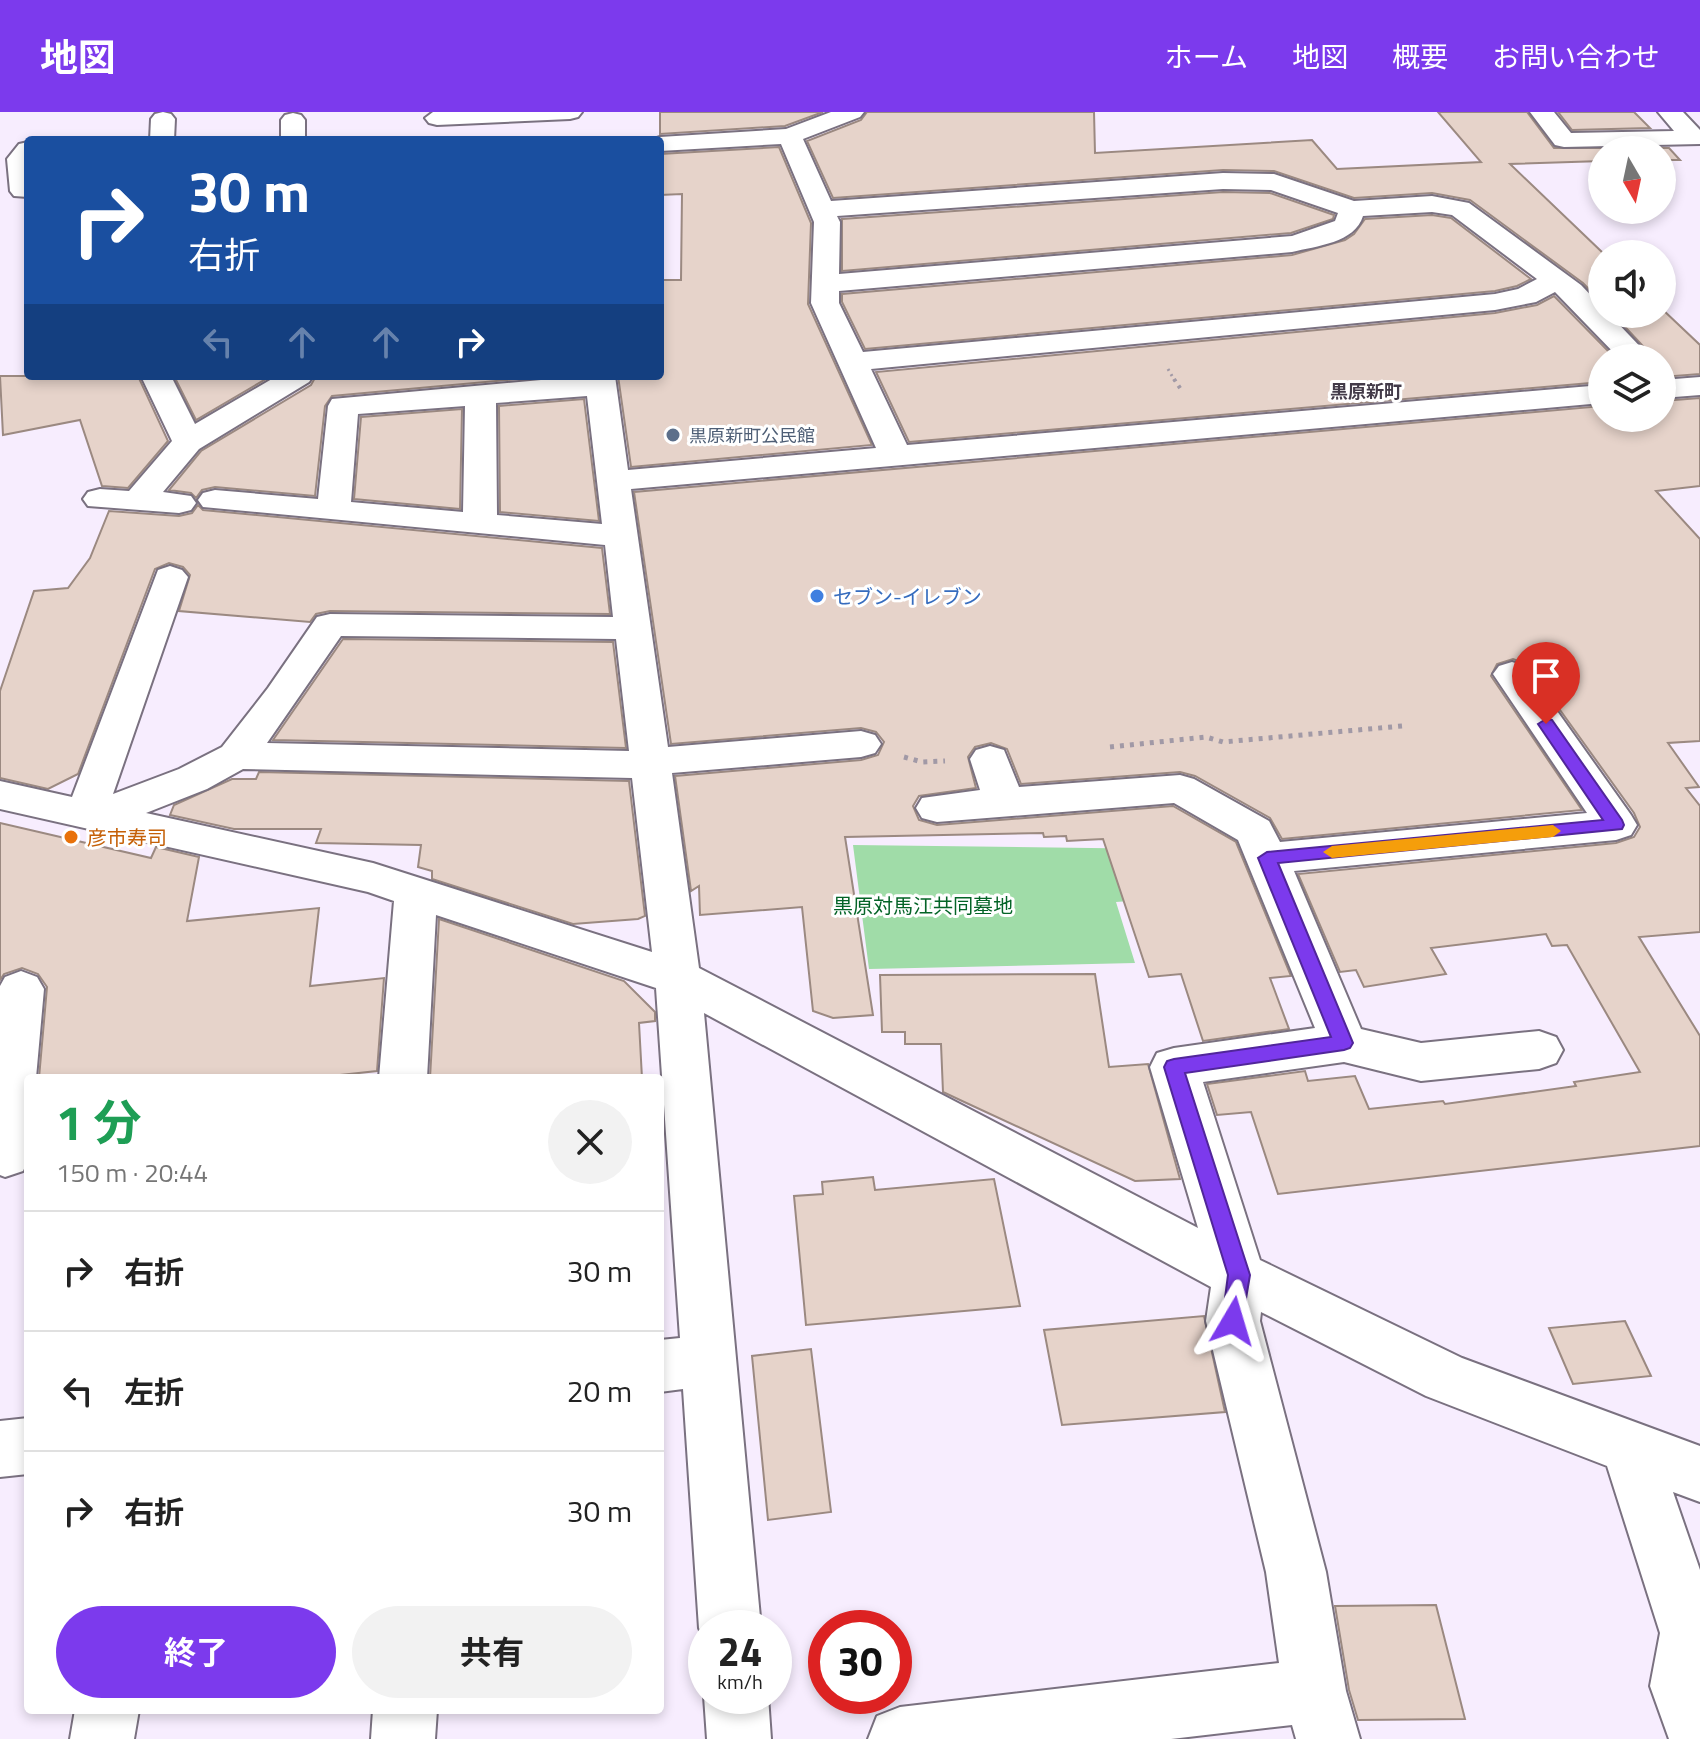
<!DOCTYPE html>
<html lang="ja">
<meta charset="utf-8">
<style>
body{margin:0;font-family:"Titillium Web","Noto Sans JP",sans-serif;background:#f2f2f2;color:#222;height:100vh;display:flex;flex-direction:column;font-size:30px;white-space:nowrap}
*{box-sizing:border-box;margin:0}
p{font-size:26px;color:#767676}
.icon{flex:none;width:44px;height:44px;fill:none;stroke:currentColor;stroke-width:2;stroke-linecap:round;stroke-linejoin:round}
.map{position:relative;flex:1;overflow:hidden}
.sheet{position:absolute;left:24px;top:962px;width:640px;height:640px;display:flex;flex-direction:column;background:#fff;border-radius:8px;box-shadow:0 4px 12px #0003}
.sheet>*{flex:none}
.banner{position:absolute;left:24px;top:24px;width:640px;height:244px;border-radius:8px;box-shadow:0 4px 12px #0003;background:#1a4fa0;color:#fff;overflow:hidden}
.needle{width:52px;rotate:171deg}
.fabs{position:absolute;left:1588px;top:24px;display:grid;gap:16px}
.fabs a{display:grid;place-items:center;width:88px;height:88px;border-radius:50%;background:#fff;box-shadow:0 4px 12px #0003;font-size:40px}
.speed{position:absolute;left:688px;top:1498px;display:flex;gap:16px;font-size:40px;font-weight:700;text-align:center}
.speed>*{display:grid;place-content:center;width:104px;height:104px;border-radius:50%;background:#fff;box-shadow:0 4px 12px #0003;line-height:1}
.speed small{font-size:20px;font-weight:400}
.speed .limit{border:12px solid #d22;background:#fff;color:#111}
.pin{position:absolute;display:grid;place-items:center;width:68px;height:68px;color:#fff;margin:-82px -34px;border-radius:50% 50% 50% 0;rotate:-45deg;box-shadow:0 0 8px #0007}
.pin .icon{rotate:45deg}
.me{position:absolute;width:88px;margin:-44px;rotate:7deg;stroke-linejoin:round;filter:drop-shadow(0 0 6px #0008)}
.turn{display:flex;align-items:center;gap:28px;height:168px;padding:0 32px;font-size:36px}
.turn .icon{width:104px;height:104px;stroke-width:2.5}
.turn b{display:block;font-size:56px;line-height:68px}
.lanes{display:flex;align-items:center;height:76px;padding:0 32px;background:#0003;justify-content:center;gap:40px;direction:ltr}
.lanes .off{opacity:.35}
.round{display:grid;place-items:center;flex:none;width:84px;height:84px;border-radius:42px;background:#f2f2f2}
.summary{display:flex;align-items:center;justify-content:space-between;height:136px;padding:0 32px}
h1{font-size:48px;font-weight:700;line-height:60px;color:#1e9e55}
.button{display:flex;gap:16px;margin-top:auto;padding:16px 32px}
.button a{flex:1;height:92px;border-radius:48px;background:#7c3aed;color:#fff;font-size:32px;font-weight:700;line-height:92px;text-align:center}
.button a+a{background:#f2f2f2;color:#222}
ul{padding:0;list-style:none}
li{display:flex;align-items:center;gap:24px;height:120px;padding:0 32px;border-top:2px solid #e0e0e0}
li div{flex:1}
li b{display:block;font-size:30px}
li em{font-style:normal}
header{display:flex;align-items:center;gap:48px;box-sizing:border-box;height:112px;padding:0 40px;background:#7c3aed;color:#fff}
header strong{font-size:38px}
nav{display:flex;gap:44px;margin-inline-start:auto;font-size:28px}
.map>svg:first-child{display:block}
.green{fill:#a0dca8}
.building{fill:#e6d3ca;stroke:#9b8981;stroke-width:2}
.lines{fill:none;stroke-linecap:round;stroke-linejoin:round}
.minor-casing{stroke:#7a7180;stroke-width:4}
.path-far2{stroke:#a199a6;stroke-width:3;stroke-dasharray:2 4;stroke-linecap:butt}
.path-far1{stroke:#a199a6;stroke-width:4;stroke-dasharray:3 5;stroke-linecap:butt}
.path{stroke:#a199a6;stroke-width:5;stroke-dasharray:4 6;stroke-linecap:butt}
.minor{fill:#fff;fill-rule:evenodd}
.route{fill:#7c3aed;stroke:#51269a;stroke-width:2}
.slow{fill:#f59e0b}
.service-dot{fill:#5c6f8a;stroke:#fff;stroke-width:3}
.shop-dot{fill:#3f7fe0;stroke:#fff;stroke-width:3}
.food-dot{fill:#e8710a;stroke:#fff;stroke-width:3}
.labels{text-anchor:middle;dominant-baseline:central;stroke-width:6;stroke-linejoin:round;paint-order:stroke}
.far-neighbourhood-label{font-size:18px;font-weight:bold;fill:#433b49;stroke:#fff}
.far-service-label{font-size:18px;fill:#4e5e75;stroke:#fff;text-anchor:start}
.shop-label{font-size:20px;fill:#366cbe;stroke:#fff;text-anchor:start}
.food-label{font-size:20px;fill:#c56008;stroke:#fff;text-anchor:start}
.park-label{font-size:20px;fill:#046427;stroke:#fff}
</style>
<header>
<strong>地図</strong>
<nav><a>ホーム</a><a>地図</a><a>概要</a><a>お問い合わせ</a></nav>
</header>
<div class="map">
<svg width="1700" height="1627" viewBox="0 0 1700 1627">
<rect width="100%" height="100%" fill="#f7edfe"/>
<!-- green -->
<path class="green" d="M853,733L1166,737L1181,785L1116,790L1135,851L869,857Z"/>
<!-- building -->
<path class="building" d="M660,0H823L785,14L660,22Z
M867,0H1094L1095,41L1312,28L1337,57L1481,50L1438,0H1527L1554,36H1669L1680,48H1662V38H1602V49L1510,52L1604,142L1602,191L1583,171L1470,88L1432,81L1354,86L1274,59L1223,58L833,86L807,29L861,8Z
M1558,0H1634L1650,16L1572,18Z
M779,35L811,111L808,192L872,333L631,355L618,264H660V168H681L682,82L660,83V42Z
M1223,80L1270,81L1334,103L1333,107L1291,121L842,159V107Z
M1432,103L1451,106L1531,167L1517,174L1495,179L865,237L842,190V182L1292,143L1345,128L1354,122L1365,107Z
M1554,184L1615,246H1602V270L909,330L876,260L1495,201L1537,193Z
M1662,197L1700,233V262L1662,265V246H1654L1613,202H1662Z
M0,264H138L168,329L128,376L102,374L80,308L3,323Z
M174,264H271L196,308Z
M316,264H552L332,284L325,294L315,384L215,375L202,378L196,386L191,381L169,378L201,339L311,273Z
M1700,286V374L1656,379L1700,427V629L1668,631L1699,675L1686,676L1700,694V820L1639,825L1700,924V1034L1278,1082L1251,1000L1217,1003L1207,972L1305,959L1308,969L1355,964L1369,997L1443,989L1445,992L1576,974L1574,970L1640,960L1567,833L1552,834L1546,822L1431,836L1446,862L1364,875L1356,858L1340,860L1298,762L1616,731L1634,725L1640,715L1634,701L1527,552L1513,547L1497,552L1491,564L1582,698L1282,727L1270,706L1195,664L1180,660L1021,672L1007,637L991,631L975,635L968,645L976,676L919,684L913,694L919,708L937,713L1173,694L1236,730L1291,864L1270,866L1289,917L1203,929L1181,862L1149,865L1103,727L1067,729L1066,724L1044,725L1043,721L845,725L873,903L833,906L813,899L802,795L700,803L699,774L691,779L675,664L861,648L878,643L884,630L876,620L861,616L671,632L634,380L1602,294V306H1662V289Z
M584,287L599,409L500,400L499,294Z
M462,297L460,397L354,387L361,305Z
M198,393L203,398L602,436L610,502L330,499L316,502L310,510L179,499L190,463L183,455L169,451L155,457L78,662L48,677L0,666V579L34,479L68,476L90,446L109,399L179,404L192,401Z
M343,527L613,530L626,636L273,628Z
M259,660L629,669L645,804L638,807L573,812L432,767V759L418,755L421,733L316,731L321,717H234L170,703L174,693L232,667H256Z
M0,711L151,746L156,735L199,745L187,809L319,796L310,874L384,866L377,959L312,966H39L47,875L38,862L22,856L4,862L0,868Z
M439,807L624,869L655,900V909L639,911L642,966H430Z
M1095,862L1109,955L1148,952L1180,1067L1135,1069L960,988L943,980L941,932H905V920H882L880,863Z
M873,1065L875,1078L994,1067L1020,1194L806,1213L794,1084L823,1082L822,1070Z
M1204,1204L1225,1300L1062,1313L1044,1218Z
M1625,1209L1651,1264L1573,1272L1549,1216Z
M811,1237L831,1400L768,1408L752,1244Z
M1436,1493L1465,1607L1358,1608L1349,1578L1335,1494Z"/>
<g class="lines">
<!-- minor casing -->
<g class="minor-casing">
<path id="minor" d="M163,0L171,2L175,7L174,28H150L151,7L155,2Z
M433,0H582L578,5L570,7L437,13L429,11L425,6Z
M831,0H864L860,5L803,27L831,89L1223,61L1274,62L1354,89L1432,84L1469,91L1581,173L1602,195V202H1609L1651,246H1619L1555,180L1536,190L1495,198L871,257L907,333L1602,273V291L631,377L668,635L861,619L875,623L881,632L875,641L861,645L672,661L699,856L1198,1116L1150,955L1157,941L1174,936L1315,916L1238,728L1174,691L937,710L922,706L916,696L922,686L980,678L970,647L976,638L990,634L1004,638L1019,675L1180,663L1194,667L1269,709L1280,730L1587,701L1493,562L1499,554L1512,550L1525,554L1631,703L1637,713L1631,723L1616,728L1294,759L1361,917L1421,931L1539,919L1556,925L1563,938L1556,951L1539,957L1421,969L1344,950L1203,970L1260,1148L1462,1246L1700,1334V1390L1673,1380L1700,1458V1627H1669L1650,1574L1660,1521L1607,1354L1426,1284L1261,1200L1260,1209L1326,1460L1346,1579L1360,1627H1296L1292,1613L1171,1627H868L877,1604L900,1595L1279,1551L1266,1460L1206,1209L1211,1175L704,901L761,1516H706V1533L699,1516L683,1277L660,1280V1228L680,1226L656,876L436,803L427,966H379L394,789L368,780L0,697V669L72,685L158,458L170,454L182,458L188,465L113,682L179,657L222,635L268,576L317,505L330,502L613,505L605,433L203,395L198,388L203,381L215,378L318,387L328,294L332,287L585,264H615L628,358L876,336L811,191L814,110L781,32L660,39V28H651L660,25L786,17ZM1223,77L1271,78L1338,101L1335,109L1292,124L839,162L840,110L837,104ZM1432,100L1452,103L1537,167L1518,177L1495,182L863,240L839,191V179L1292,140C1316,134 1355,131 1363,104ZM587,284L602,412L497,403L496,291ZM465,294L463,400L351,390L358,302ZM341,524L616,527L629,639L267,631ZM243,657L632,666L652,840L373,751L146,701L207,677Z
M1530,0H1554L1571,21L1674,19L1658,0H1683L1700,18V32L1564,35L1555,33Z
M293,1L301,3L305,8V28H281V8L285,3Z
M28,30V85L14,84L10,79L7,47L19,32Z
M141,264H171L195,312L277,264H313L309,270L199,337L163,380L191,384L196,391L191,398L179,401L88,394L83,387L88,380L100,377L129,379L172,329Z
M1700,265V283L1662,286V268Z
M21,859L37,865L44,877L36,966H28V1048L23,1059L5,1065L0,1063V874L5,865Z
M28,1306V1362L0,1365V1309Z
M706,1580V1584H768L771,1627H707L704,1584Z
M75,1598H139L134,1627H70Z
M373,1598H437L435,1627H371Z"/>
</g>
<!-- path-far2 -->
<path class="path-far2" d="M1168,257L1175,269"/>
<!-- path-far1 -->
<path class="path-far1" d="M1174,267L1182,279"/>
<!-- path -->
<path class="path" d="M1110,635L1206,625L1223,630L1402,614
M904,645L922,650L945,649"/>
<!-- minor -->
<use href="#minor" class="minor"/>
</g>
<!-- route -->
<path class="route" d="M1546,607L1552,608L1622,708L1624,713L1622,717L1278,751L1353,931L1350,936L1344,938L1185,961L1250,1163L1241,1216L1233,1219L1225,1216L1222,1209L1228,1163L1164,955L1167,949L1174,947L1331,925L1258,746L1267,740L1603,708L1538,612Z"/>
<!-- slow -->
<path class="slow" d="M1553,713L1561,719L1553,725L1332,746L1323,740L1332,734Z"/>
<!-- markers -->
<circle class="service-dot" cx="673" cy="323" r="8"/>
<circle class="shop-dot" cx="817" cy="484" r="8"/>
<circle class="food-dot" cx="71" cy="725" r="8"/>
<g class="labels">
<!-- far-neighbourhood labels -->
<g class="far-neighbourhood-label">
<text x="1366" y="279">黒原新町</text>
</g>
<!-- far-service labels -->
<g class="far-service-label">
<text x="689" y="323">黒原新町公民館</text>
</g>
<!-- shop labels -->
<g class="shop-label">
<text x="833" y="484">セブン-イレブン</text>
</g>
<!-- food labels -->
<g class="food-label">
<text x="87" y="725">彦市寿司</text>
</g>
<!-- park labels -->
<g class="park-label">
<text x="923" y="793">黒原対馬江共同墓地</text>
</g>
</g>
</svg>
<div class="fabs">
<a><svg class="needle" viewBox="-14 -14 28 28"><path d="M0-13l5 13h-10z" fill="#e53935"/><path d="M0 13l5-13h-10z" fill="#767676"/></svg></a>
<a><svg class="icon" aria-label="sound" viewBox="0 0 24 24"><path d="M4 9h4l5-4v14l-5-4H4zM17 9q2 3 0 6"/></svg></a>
<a><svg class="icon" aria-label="layers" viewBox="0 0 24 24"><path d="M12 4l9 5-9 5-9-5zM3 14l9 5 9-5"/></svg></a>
</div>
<div class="speed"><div>24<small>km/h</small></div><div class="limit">30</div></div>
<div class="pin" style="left:1546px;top:612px;background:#d93025"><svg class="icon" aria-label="arrive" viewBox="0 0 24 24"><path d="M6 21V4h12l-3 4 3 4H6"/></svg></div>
<svg class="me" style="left:1233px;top:1209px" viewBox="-20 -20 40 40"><path d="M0-17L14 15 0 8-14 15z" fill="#7c3aed" stroke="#fff" stroke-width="4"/></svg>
<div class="banner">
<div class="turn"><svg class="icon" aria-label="right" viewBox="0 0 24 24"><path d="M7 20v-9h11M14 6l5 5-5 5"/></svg><div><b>30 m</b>右折</div></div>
<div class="lanes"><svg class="icon off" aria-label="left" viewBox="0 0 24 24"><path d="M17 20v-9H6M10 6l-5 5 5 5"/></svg><svg class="icon off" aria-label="ahead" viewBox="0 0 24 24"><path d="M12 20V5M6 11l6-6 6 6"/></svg><svg class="icon off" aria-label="ahead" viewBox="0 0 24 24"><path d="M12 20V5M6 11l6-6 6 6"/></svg><svg class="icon" aria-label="right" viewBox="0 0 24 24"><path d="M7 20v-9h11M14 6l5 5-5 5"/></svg></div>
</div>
<section class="sheet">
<div class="summary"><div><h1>1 分</h1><p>150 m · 20:44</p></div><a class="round"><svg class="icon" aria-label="close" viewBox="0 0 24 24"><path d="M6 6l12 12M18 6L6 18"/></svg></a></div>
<ul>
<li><svg class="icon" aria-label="right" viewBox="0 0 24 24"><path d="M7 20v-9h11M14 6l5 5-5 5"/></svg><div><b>右折</b></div><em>30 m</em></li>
<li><svg class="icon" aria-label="left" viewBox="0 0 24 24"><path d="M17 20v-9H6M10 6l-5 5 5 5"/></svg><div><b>左折</b></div><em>20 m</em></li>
<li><svg class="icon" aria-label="right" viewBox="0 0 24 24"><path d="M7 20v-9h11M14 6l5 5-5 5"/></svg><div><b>右折</b></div><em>30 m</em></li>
</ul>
<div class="button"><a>終了</a><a>共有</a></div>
</section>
</div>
